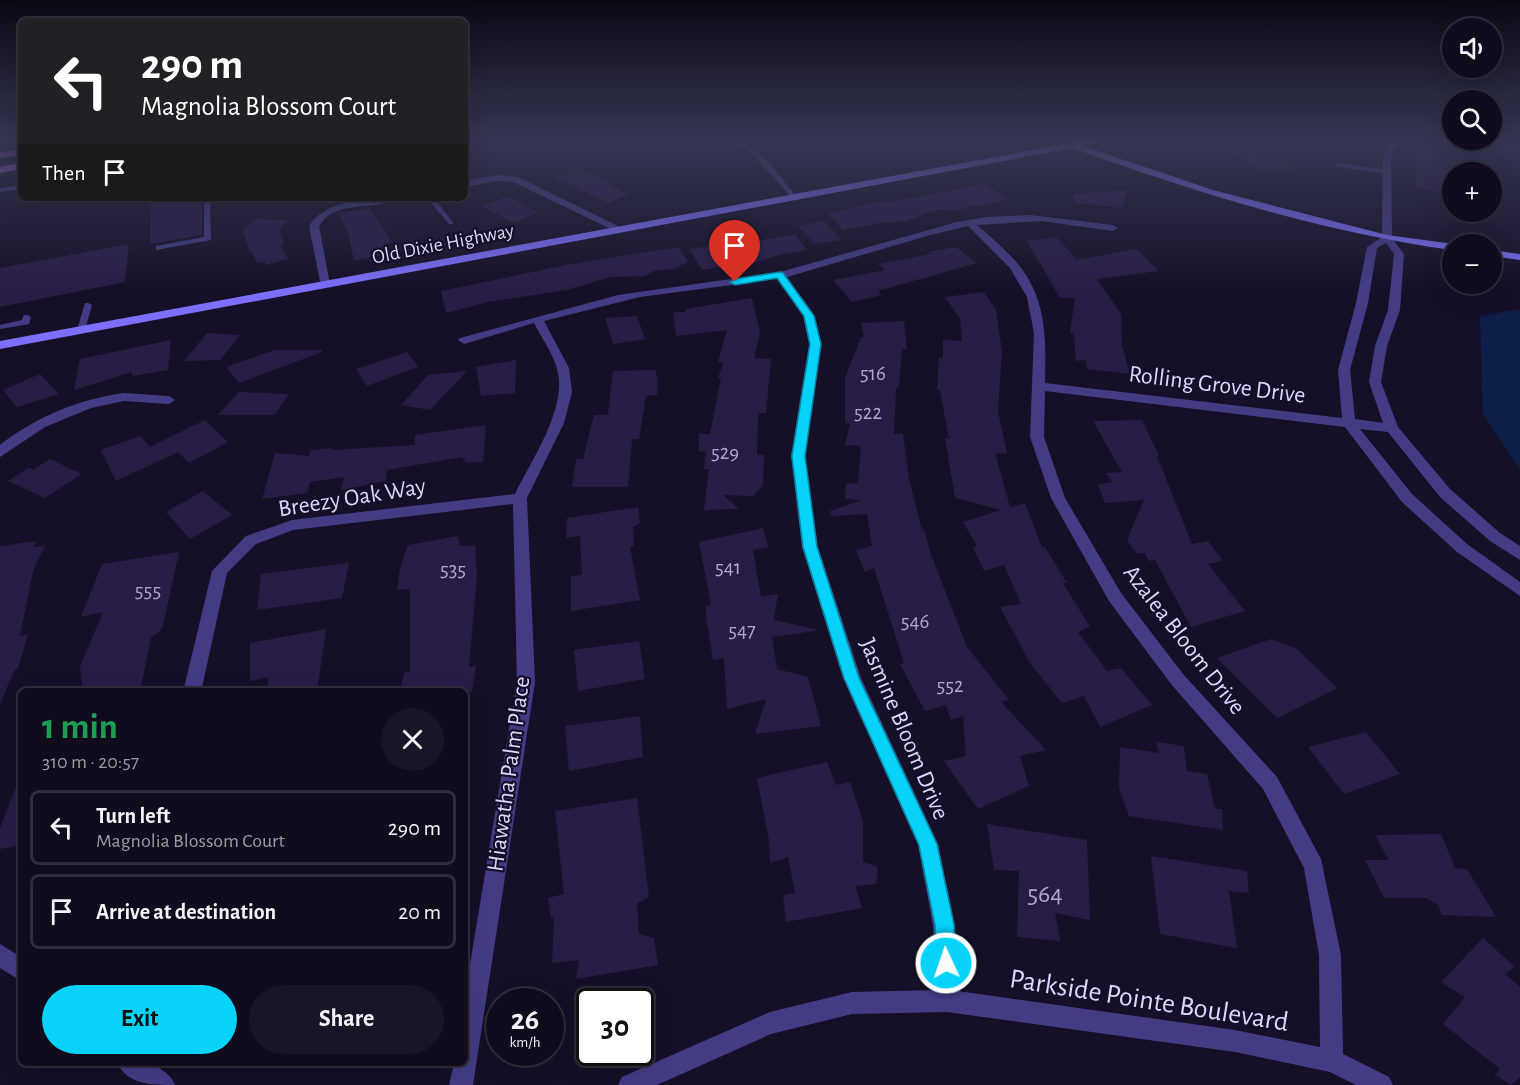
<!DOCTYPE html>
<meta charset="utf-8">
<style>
body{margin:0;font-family:"Alegreya Sans",sans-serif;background:#191526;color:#f1f3f6;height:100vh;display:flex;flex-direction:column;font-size:22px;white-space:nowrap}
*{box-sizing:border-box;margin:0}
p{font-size:20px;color:#9c9ba4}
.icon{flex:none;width:33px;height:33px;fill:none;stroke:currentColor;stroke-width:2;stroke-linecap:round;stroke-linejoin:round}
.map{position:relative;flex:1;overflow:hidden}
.side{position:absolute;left:18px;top:688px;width:450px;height:378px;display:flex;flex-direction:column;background:#100c1d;border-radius:9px;box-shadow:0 6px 24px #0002,0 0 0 2px #302c3b}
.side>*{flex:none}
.top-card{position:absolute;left:18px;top:18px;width:450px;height:183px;border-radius:9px;box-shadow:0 6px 24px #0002,0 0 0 2px #302c3b;background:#202124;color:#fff;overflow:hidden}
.controls{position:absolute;left:1442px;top:18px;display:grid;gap:12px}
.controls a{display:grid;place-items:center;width:60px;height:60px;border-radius:50%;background:#100c1d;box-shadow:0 6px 24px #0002,0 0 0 2px #302c3b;font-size:30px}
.speed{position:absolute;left:486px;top:988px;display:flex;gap:12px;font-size:30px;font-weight:700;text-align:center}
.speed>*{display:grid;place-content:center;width:78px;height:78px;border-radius:50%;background:#100c1d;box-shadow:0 6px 24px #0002,0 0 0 2px #302c3b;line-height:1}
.speed small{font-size:15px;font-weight:400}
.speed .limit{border:3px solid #111;border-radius:9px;background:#fff;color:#111}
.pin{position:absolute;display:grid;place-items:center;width:51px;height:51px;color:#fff;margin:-62px -26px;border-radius:50% 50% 50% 0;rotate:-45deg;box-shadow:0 0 6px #0007}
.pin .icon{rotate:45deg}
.me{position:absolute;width:66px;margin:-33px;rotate:357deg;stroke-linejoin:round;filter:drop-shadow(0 0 4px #0008)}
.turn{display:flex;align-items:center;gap:21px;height:126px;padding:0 24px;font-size:27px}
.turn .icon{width:78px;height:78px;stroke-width:2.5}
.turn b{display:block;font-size:42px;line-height:51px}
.then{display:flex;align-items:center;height:57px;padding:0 24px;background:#0003;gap:12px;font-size:22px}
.round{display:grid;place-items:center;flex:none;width:63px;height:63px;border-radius:32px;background:#191526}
.overview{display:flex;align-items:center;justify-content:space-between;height:102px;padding:0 24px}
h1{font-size:36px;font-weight:600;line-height:45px;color:#1e9e55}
.button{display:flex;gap:12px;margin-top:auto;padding:12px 24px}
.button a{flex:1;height:69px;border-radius:36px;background:#06d2fa;color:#111;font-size:24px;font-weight:600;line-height:69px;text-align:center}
.button a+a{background:#191526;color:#f1f3f6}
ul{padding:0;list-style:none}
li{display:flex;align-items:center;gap:18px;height:75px;margin:0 12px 9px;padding:0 12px;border:3px solid #302c3b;border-radius:9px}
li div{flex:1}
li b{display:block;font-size:22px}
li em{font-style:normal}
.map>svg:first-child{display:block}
.water{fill:#0d1f48}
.building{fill:#281c47}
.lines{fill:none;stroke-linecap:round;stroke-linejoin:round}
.lane{fill:#433c85;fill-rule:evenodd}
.street{fill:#433c85;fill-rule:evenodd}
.secondary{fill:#7c6ffc;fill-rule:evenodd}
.primary{fill:#cb60fc;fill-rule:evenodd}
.route{fill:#06d2fa;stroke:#0488a2;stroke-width:1.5}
.labels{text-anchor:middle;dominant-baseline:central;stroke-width:4.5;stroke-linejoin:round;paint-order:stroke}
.far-street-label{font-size:20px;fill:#ddd6fe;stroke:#151027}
.number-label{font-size:21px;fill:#b0a8d0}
.street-label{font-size:24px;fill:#ddd6fe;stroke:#151027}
.near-number-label{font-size:26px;fill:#b0a8d0}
.near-street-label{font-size:28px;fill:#ddd6fe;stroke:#151027}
</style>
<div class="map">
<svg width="1520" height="1085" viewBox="0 0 1520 1085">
<rect width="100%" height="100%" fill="#151027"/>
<!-- water -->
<path class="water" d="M1520,309V470L1483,414L1480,316Z"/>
<!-- building -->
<path class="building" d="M1520,142V160L1491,156L1495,158L1468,163L1464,172H1452V195L1417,188L1415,150L1469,145V143Z
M1233,151L1287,155L1292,172L1256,169Z
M577,168L612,184L609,185L628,194L609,203L553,178Z
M982,184L1009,198L980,207L977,205L952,211L940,209L905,221L880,223L843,230L829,213L883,200L885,202L906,199Z
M1127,190L1123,208L1074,203V194Z
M508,196L537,212L515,223L482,206Z
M151,198H202V235L150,244Z
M369,208L393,243L384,244L387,254L354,261L348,231L337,213Z
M255,219L288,220L279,230L284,244L280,245L288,259L266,265L264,261L257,263L252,252H250L243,231Z
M824,221L841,240L815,244L798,226Z
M795,234L807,250L782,254L744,266L743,263L702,270L689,249L756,239L758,241Z
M1056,237L1076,258L1075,260L1136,249L1159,271L1097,279L1121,314L1122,346L1130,374L1087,369L1086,360L1076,361L1074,333H1070L1075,298H1060L1027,241Z
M129,244L125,282L0,307V268Z
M678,247L688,262L673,269L654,271L645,276L610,277L567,290L488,302L446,313L441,291L566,265Z
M956,247L977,263L878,291L882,295L852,302L833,280L885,270L879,264L931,254L928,252Z
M984,292L996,310L1002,351L998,411L1007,454L995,453L1010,507L1025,503L1042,547H1045L1067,583H1063L1090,627L1078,632L1107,671L1121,668L1152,705L1100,727L1084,696L1062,703L1030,663L1000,607L1021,604L1004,565L984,571L973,547L977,546L963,522L1001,510L955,498L945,438L949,439L940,390H937L939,358H943V340L962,341L960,319L945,297Z
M752,298L760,333L754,358L771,359L766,413H758L757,455H764L763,485L753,496L723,495L739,509L704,510L709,469H704L706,452L699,451V434H710L721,378H718L723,363L718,362L727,330L676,336L673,312H685L686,309Z
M637,316L645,339L613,344L605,318Z
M904,321L907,349H902L899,388L896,387L894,434H903L909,479L922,530L924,529L930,552L967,647L1009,700L1001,702L1046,750L1020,756L1029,786L978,809L944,761L966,756L963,716L951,720L946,705L925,711L900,664L904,663L874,568L865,572L856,550L872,546L867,514L831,516L830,511L862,500L845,499L846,484L858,483L861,446L845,445L850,424L845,423V378L861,337H864L861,323Z
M207,333L240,335L220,360L184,361Z
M171,340L168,370L132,376V372L74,390L80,359Z
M275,350H321L322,352L239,383L226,367Z
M407,352L418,367L367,386L356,369Z
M516,360L515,393L481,396L476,367Z
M655,370L658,380L657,395L646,396L639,439H632L628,487H572L576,459H583L594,415H608L613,371Z
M467,371L430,410L401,405L428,375Z
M40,374L59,394L17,407L3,390Z
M239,392L289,394L275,415H218Z
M205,420L228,442L189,463L178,452L116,481L101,450L140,436L150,447Z
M1142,420L1159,456H1157L1192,544L1208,541L1223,561L1208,564L1245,611L1191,627L1155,560L1149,561L1145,553H1136L1127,540L1144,500L1105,503L1098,485L1112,482L1106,473L1122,472L1093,421Z
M486,425L483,462L466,463L462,457L387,470L386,481L341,490L344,477L310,482L307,493L262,499L275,453L309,456L311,450L331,448V450L415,445V435Z
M50,459L82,474L45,498L8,481L28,468L34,469Z
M203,491L232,515L190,539L166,512Z
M638,507L640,523L633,527L634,546L630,547L640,600L571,611V576L582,575L580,536L566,538L567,518Z
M763,528L768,547L753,550L761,597L778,594L774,620L815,629V631L772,637L777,669L808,677L821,726L755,734L766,699L727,709L724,658L713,660L706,617V606L711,605L699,542Z
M458,536L460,546L475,545L477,575L469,667L476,666L472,692H400L404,673L410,672V589L397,590L400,568L408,545Z
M37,541L33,547L45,546L33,571L20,636L28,634L18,669H15L0,704V546Z
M179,552L163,626L159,632L151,637L140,692H83L80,666L103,612L81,617L102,564Z
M349,563L342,598L257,610L261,574Z
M326,629L317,692H267L268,677L250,681V643Z
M1271,639L1297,649L1337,688L1277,718L1217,658Z
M639,641L645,679L578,691L574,650Z
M640,716L643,757L569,771L565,726Z
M1366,732L1400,774L1344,794L1308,747Z
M1156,742L1184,746L1187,771L1207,774L1215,809H1222L1223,830L1129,816L1119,788L1120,747L1159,753Z
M827,762L836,785L850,782L863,821V862L878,867L876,884L855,886L862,908L786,922L783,895L795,893L788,857L770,863L769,840L757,778Z
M20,777L21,845L0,849V828Z
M637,798L649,897L637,903L639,934L654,938L658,965L576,979L579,960L552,963L554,917H551L548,898L564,894L555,811Z
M987,824L1087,840L1090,920L1055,913L1060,941L1017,937L1019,871L994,870Z
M1441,834L1455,868L1467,869L1496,917L1442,915L1438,905L1426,898H1384L1365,860H1389L1375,835Z
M1151,856L1247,871L1249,893L1229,891L1237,948L1160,934Z
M1483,938L1515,967L1505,974L1520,987V1077L1511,1085L1495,1075L1500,1069L1443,1024L1465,997L1441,982Z"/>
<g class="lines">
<!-- lane -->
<path class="lane" d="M726,139C754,138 779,176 796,196V198H792L750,151Z
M1337,163L1386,170L1389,172L1386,174L1335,166V164Z
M21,185V189L0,192V188Z
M204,198H210L211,240L156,250V246L204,237Z
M427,198H434L453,222V224H449Z
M85,303H88L92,305L85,330L81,332L77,330Z
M24,315H27L31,317L29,324L0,329V325L22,320Z"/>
<!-- street -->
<path class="street" d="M1398,139H1408L1395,149L1391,155L1392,238L1404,254L1400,310L1387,346L1381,382L1398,427L1450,489L1500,533L1520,546V560L1490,541L1440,497L1388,432L1360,429L1412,494L1467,544L1520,582V596L1457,552L1402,502L1345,427L1045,391L1044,437L1065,498L1121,593L1183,674L1277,777L1321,859L1341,955L1343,1054L1389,1077L1393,1085H1356L1330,1072L1235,1052L947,1012L852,1014L771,1034L657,1085H618L622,1077L770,1012L852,992L936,990L933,925L918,845L843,678L802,547L791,456L809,344L803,316L777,279L640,297L544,321L569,368L572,392L564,423L527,498L535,682L473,1085H449L454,1064H465V994L517,682L513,504L293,530L256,544L227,573L201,692H183L212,571L246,536L292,520L515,494C532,459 568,408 557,369C553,353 541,337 534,323L464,344L458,340L460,338L618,295L780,272L957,222L987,217L1030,215L1113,225L1118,228L1113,231L1042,221L977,225C991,237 1006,250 1018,264C1047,299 1046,340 1045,383L1342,418L1338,370L1356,303L1367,247L1382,237L1383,155L1389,145ZM968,226L1010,268L1027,297L1034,333L1030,437L1051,498L1109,601L1171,684L1263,789L1304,868L1319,955L1320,1047L1235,1030L958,991L955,925L938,844L861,678L818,547L805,456L821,344L815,316L787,277L930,235ZM1386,243L1394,254L1388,310L1375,346L1369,382L1383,423L1355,419L1350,370L1368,303L1377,248Z
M497,175L518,177L624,229L615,231L513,182L497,181L465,187V181Z
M370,198H394C373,213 336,198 319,226L330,284L329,286H321L309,226C323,205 347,202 370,198Z
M124,393L169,396L175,400L169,404L124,401L91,408L45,427L0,457V445C36,417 79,399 124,393Z
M0,944L21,957V981L0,968Z
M118,1064C139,1062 166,1063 175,1085C153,1085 128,1085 118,1064Z"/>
<!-- secondary -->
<path class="secondary" d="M1092,139H1109L1083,146L1213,190L1387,235L1454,244H1452V250C1322,232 1195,192 1072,148L0,349V341Z
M1491,250L1520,254V260L1491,256Z"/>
<!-- primary -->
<path class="primary" d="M21,149V155L0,158V152Z
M21,163V169L0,173V167Z"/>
</g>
<!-- sky -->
<linearGradient id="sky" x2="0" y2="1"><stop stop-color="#0c0915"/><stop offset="0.48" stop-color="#353752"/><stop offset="1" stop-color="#353752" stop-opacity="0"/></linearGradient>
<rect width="1520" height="291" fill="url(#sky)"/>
<!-- route -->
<path class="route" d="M780,272L783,273L814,316L821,344L805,456L817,547L859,678L937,844L954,925L956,963L953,970L946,973L939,970L936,963L935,925L919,845L844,678L803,547L792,456L810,344L804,316L777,278L735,285L730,282L735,279Z"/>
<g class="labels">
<!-- far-street labels -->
<g class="far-street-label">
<text transform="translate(443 244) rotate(-11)">Old Dixie Highway</text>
</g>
<!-- number labels -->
<g class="number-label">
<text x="873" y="373">516</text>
<text x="868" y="412">522</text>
<text x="725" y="452">529</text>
<text x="728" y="567">541</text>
<text x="453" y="569">535</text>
<text x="148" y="590">555</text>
<text x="915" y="621">546</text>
<text x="742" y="630">547</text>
<text x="950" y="685">552</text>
</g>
<!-- street labels -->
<g class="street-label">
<text transform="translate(1217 385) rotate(7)">Rolling Grove Drive</text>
<text transform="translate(352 498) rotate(-9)">Breezy Oak Way</text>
<text transform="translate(1184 640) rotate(52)">Azalea Bloom Drive</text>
<text transform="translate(904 729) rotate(67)">Jasmine Bloom Drive</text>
<text transform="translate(509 774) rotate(-82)">Hiawatha Palm Place</text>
</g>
<!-- near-number labels -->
<g class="near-number-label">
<text x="1045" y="894">564</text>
</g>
<!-- near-street labels -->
<g class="near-street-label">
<text transform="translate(1149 1001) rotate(9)">Parkside Pointe Boulevard</text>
</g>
</g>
</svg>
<div class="controls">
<a><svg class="icon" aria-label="sound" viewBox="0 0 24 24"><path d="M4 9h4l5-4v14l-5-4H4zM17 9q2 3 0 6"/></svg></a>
<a><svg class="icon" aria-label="search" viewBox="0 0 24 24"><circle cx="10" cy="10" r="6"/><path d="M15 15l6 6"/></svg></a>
<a>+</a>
<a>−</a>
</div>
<div class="speed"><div>26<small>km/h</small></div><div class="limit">30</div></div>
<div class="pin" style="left:735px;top:282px;background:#d93025"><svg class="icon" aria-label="arrive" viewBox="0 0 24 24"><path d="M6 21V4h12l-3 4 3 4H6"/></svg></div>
<svg class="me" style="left:946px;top:963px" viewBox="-20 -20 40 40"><circle r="17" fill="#06d2fa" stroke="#fff" stroke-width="3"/><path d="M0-11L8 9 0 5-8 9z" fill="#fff"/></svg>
<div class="top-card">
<div class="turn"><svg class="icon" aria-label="left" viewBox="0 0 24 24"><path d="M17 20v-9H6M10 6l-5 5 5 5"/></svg><div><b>290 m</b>Magnolia Blossom Court</div></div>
<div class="then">Then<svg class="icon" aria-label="arrive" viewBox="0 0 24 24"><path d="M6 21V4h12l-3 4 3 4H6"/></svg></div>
</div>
<section class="side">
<div class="overview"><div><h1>1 min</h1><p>310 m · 20:57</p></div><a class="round"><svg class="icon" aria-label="close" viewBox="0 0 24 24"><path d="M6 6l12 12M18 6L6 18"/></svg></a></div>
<ul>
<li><svg class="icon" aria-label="left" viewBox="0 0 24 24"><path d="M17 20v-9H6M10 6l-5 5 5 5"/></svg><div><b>Turn left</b><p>Magnolia Blossom Court</p></div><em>290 m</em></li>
<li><svg class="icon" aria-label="arrive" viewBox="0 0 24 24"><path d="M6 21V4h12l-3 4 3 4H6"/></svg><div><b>Arrive at destination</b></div><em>20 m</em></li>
</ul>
<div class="button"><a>Exit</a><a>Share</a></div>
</section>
</div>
